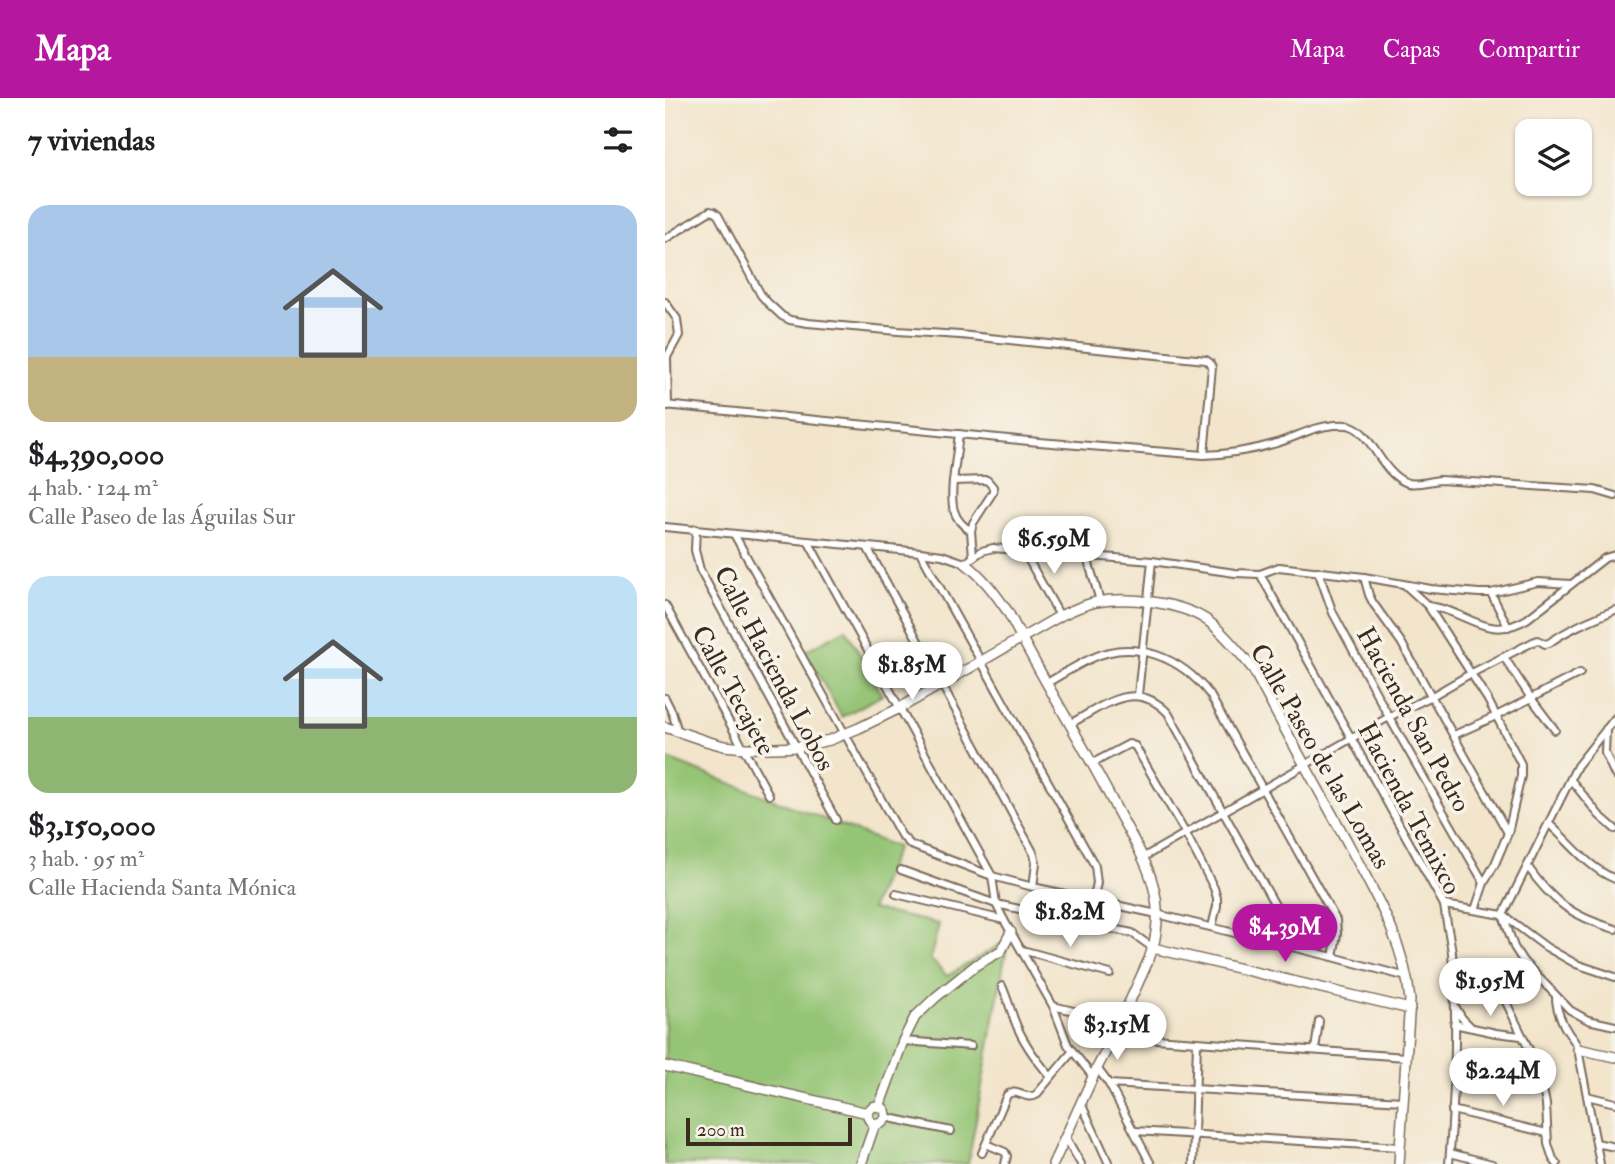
<!DOCTYPE html>
<html lang="es">
<head>
<meta charset="utf-8">
<style>
	body { margin:0; font-family:"IM FELL Double Pica",serif; background:#f2f2f2; color:#202124; height:100vh; display:flex; flex-direction:column; font-size:26px; white-space:nowrap }
	* { box-sizing:border-box; margin:0 }
	p { font-size:23px; color:#757577 }
	.icon { flex:none; width:38px; height:38px; fill:none; stroke:currentColor; stroke-width:2; stroke-linecap:round; stroke-linejoin:round }
	.map { position:relative; flex:1; overflow:hidden }
	.panel { display:flex; flex-direction:column; background:#fff; width:665px }
	.panel>* { flex:none }
	.buttons { position:absolute; left:850px; top:21px; display:grid; gap:14px }
	.buttons a { display:grid; place-items:center; width:77px; height:77px; border-radius:14px; background:#fff; box-shadow:0 2px 5px #0004; font-size:35px }
	.scale { position:absolute; left:21px; bottom:18px; width:166px; box-sizing:border-box; padding-left:7px; border:4px solid #3b2a1e; border-top:0; font-size:19px; line-height:24px; white-space:nowrap; color:#3b2a1e; -webkit-text-stroke:5px #f7f3e8; paint-order:stroke }
	.price { position:absolute; translate:-50% -60px; padding:0 16px; border-radius:24px; background:#fff; color:#222; font-size:23px; line-height:46px; filter:drop-shadow(0 2px 4px #0008) }
	.price::after { content:''; position:absolute; left:50%; top:42px; width:21px; height:16px; margin-left:-10px; background:inherit; clip-path:polygon(0 0,100% 0,50% 100%) }
	.price.current { background:#b5179e; color:#fff }
	ul { padding:0; list-style:none }
	li { display:grid; align-content:center; gap:14px; height:371px; padding:0 28px }
	li span { display:grid; place-items:center; height:217px; border-radius:21px; color:#555 }
	li>.icon { margin-inline-start:auto }
	span .icon { width:126px; height:126px; fill:#fffc; stroke-width:1 }
	li b { font-size:30px }
	h2 { display:flex; justify-content:space-between; align-items:center; height:84px; padding:0 28px; font-size:30px }
	header { display:flex; align-items:center; gap:42px; box-sizing:border-box; height:98px; padding:0 35px; background:#b5179e; color:#fff }
	header strong { font-size:33px }
	nav { display:flex; gap:38px; margin-inline-start:auto; font-size:24px }
	main { display:flex; flex:1; min-height:0 }
	.map>svg:first-child { display:block }
	.green { fill:#94c474; stroke:#687749; stroke-width:2 }
	.lines { fill:none; stroke-linecap:round; stroke-linejoin:round }
	.street-casing { stroke:#7b6b5b; stroke-width:10 }
	.secondary-casing { stroke:#7b6b5b; stroke-width:12 }
	.street { stroke:#fff; stroke-width:6 }
	.secondary { stroke:#fff; stroke-width:9 }
	.labels { text-anchor:middle; stroke-width:7; stroke-linejoin:round; paint-order:stroke }
	.street-label { font-size:26px; fill:#3b2a1e; stroke:#f7f3e8 }
</style>
</head>
<body>
<header>
<strong>Mapa</strong>
<nav><a>Mapa</a><a>Capas</a><a>Compartir</a></nav>
</header>
<main>
<section class="panel">
<h2>7 viviendas<svg class="icon" aria-label="filters" viewBox="0 0 24 24"><path d="M4 7h16M4 17h16"/><circle cx="9" cy="7" r="2"/><circle cx="15" cy="17" r="2"/></svg></h2>
<ul>
<li><span style="background:linear-gradient(#a9c7e8 70%,#c2b280 0)"><svg class="icon" aria-label="home" viewBox="0 0 24 24"><path d="M3 11l9-7 9 7M6 9v11h12V9"/></svg></span><div><b>$4,390,000</b><p>4 hab. · 124 m²</p><p>Calle Paseo de las Águilas Sur</p></div></li>
<li><span style="background:linear-gradient(#bfe0f5 65%,#8fb573 0)"><svg class="icon" aria-label="home" viewBox="0 0 24 24"><path d="M3 11l9-7 9 7M6 9v11h12V9"/></svg></span><div><b>$3,150,000</b><p>3 hab. · 95 m²</p><p>Calle Hacienda Santa Mónica</p></div></li>
</ul>
</section>
<div class="map">
<svg width="950" height="1066" viewBox="0 0 950 1066">
	<rect width="100%" height="100%" fill="#f7f3e8"/>
	<filter id="ink" filterUnits="userSpaceOnUse"><feTurbulence type="fractalNoise" baseFrequency=".0143" numOctaves="2"/><feDisplacementMap in="SourceGraphic" scale="14" xChannelSelector="R" yChannelSelector="G"/><feConvolveMatrix kernelMatrix="1 2 1 2 8 2 1 2 1" color-interpolation-filters="sRGB"/></filter>
	<filter id="wash" filterUnits="userSpaceOnUse"><feTurbulence type="fractalNoise" baseFrequency=".00686" numOctaves="4" result="noise"/><feDisplacementMap in="SourceGraphic" scale="28" xChannelSelector="R" yChannelSelector="G"/><feGaussianBlur stdDeviation="1.57" result="paint"/><feColorMatrix in="noise" values="0 0 0 0 0 0 0 0 0 0 0 0 0 0 0 0 0 1.4 0 .05"/><feComposite in="paint" operator="in"/></filter>
	<g filter="url(#wash)">
		<rect width="100%" height="100%" fill="#f2e5cc"/>
		<!-- green -->
		<g class="green">
			<path d="M181,531L217,597L177,619L140,553Z"/>
			<path d="M0,660L232,749L206,811L274,826L265,861L282,878L343,842L303,1066H0Z"/>
		</g>
	</g>
	<g filter="url(#ink)">
		<g class="lines">
			<!-- street casing -->
			<g class="street-casing">
				<g id="street">
					<path d="M0,141L45,113L49,114L53,117L96,197L103,205L117,218L125,222L143,225L233,233L295,237L541,262L545,265L547,269L539,357"/>
					<path d="M0,204L12,221L14,237L2,259L3,308"/>
					<path d="M0,307L374,344L539,357C563,356 585,353 608,346C631,340 645,329 670,327C675,327 682,326 686,328C707,334 716,377 743,385C753,387 765,383 775,382L930,392L950,398"/>
					<path d="M294,336L288,383L322,382L328,389V394L308,425L306,433L308,458"/>
					<path d="M288,383C286,405 286,421 306,433"/>
					<path d="M0,429L255,454L277,457L300,465L317,453L328,450L487,463L570,475L595,476L614,469L699,479L766,491L814,495H826L873,484L906,486"/>
					<path d="M31,431L30,452L35,472L171,722"/>
					<path d="M69,436L236,737L246,747L327,778L368,789L492,816L668,859L742,879"/>
					<path d="M143,443L327,778L331,806L339,822L388,908L403,947L428,979"/>
					<path d="M202,449L369,756L371,765L368,789"/>
					<path d="M358,452L395,518"/>
					<path d="M255,454L430,768L432,785L428,802"/>
					<path d="M422,459L435,503"/>
					<path d="M653,473L668,515L724,619L819,785"/>
					<path d="M595,476L779,807C781,823 785,839 787,855C793,925 790,996 784,1066"/>
					<path d="M699,479L704,497L708,505L736,544L843,735"/>
					<path d="M740,487L763,508L823,602L856,666V678L843,735L830,766L819,785L810,812"/>
					<path d="M826,495L843,529"/>
					<path d="M0,507L104,697"/>
					<path d="M763,508C802,512 822,545 862,521L940,460L950,457"/>
					<path d="M839,559L866,600L890,632"/>
					<path d="M382,585C396,577 410,568 425,561C469,539 517,560 545,597L671,822L672,836L668,859"/>
					<path d="M473,597L487,463"/>
					<path d="M0,600L7,614L13,634"/>
					<path d="M950,620L912,668L838,817L849,849L858,863L905,912L923,922L950,928"/>
					<path d="M405,626C438,608 470,580 503,615L610,807L612,817L608,845"/>
					<path d="M941,631L940,655L950,677"/>
					<path d="M789,637L831,618L915,575"/>
					<path d="M428,665L464,646L470,648L521,736L549,790L552,800V808L547,829"/>
					<path d="M906,682L934,717L950,731"/>
					<path d="M884,726C906,745 922,769 950,781"/>
					<path d="M477,760L724,619L767,598L805,576L870,543L873,542L880,546L884,545C905,530 926,522 950,512"/>
					<path d="M863,769C887,804 909,819 950,831"/>
					<path d="M236,772L331,806L467,835L488,850"/>
					<path d="M231,796L339,822"/>
					<path d="M779,807L838,817L881,849L911,866L950,879"/>
					<path d="M357,852L445,876"/>
					<path d="M337,888C342,899 345,910 349,921C357,943 371,962 386,979"/>
					<path d="M789,892L837,899L840,902L874,972L881,1006L883,1046L888,1061L892,1066"/>
					<path d="M891,899C891,911 897,926 904,936C908,941 911,944 913,951L935,1066"/>
					<path d="M388,908L433,919"/>
					<path d="M791,910L797,920L806,929"/>
					<path d="M789,926L831,935L856,938"/>
					<path d="M449,938L741,959"/>
					<path d="M238,943L306,948"/>
					<path d="M650,952L654,923"/>
					<path d="M791,969L877,985"/>
					<path d="M432,970L444,986L486,1066"/>
					<path d="M444,986L738,1003"/>
					<path d="M922,998L950,1005"/>
					<path d="M416,1005L444,1066"/>
					<path d="M787,1012L882,1035"/>
					<path d="M220,1019L286,1033"/>
					<path d="M470,1033L735,1049"/>
					<path d="M400,1038L416,1066"/>
					<path d="M931,1045L950,1049"/>
					<path d="M321,1046L340,1054L342,1058L340,1066"/>
					<path d="M317,1055L342,997C352,989 360,1003 371,997L407,954"/>
					<path d="M785,1055L827,1066"/>
					<path d="M528,1066L532,945"/>
				</g>
			</g>
			<!-- secondary casing -->
			<g class="secondary-casing">
				<g id="secondary">
					<path d="M300,465C318,479 330,495 343,514C377,581 417,644 451,710C464,735 481,760 488,787C495,811 493,838 484,861L449,938L432,970L388,1066"/>
					<path d="M0,629L41,643L59,648L80,650H111L132,649L165,642L194,630L235,610L395,518C407,512 419,507 431,504C463,498 516,504 543,523C560,536 574,554 588,571C619,631 653,690 685,749C711,798 740,846 745,902L734,1066"/>
					<path d="M488,850L745,911"/>
					<path d="M913,951L950,959"/>
					<path d="M0,968L203,1015"/>
					<circle cx="212" cy="1017" r="9"/>
					<path d="M214,1009L238,943L250,919L271,899L311,867L336,853L346,834"/>
					<path d="M196,1066L210,1026"/>
				</g>
			</g>
			<!-- street -->
			<use href="#street" class="street"/>
			<!-- secondary -->
			<use href="#secondary" class="secondary"/>
		</g>
	</g>
	<g class="labels">
		<!-- street labels -->
		<g class="street-label">
			<text transform="translate(110 570) rotate(62)" y="9">Calle Hacienda Lobos</text>
			<text transform="translate(69 592) rotate(61)" y="9">Calle Tecajete</text>
			<text transform="translate(749 621) rotate(61)" y="9">Hacienda San Pedro</text>
			<text transform="translate(656 658) rotate(60)" y="9">Calle Paseo de las Lomas</text>
			<text transform="translate(745 710) rotate(62)" y="9">Hacienda Temixco</text>
		</g>
	</g>
</svg>
<div class="buttons">
<a><svg class="icon" aria-label="layers" viewBox="0 0 24 24"><path d="M12 4l9 5-9 5-9-5zM3 14l9 5 9-5"/></svg></a>
</div>
<div class="scale">200 m</div>
<b class="price" style="left:389px;top:478px">$6.59M</b>
<b class="price" style="left:247px;top:604px">$1.85M</b>
<b class="price" style="left:405px;top:851px">$1.82M</b>
<b class="price current" style="left:620px;top:866px">$4.39M</b>
<b class="price" style="left:825px;top:920px">$1.95M</b>
<b class="price" style="left:452px;top:964px">$3.15M</b>
<b class="price" style="left:838px;top:1010px">$2.24M</b>
</div>
</main>
</body>
</html>
